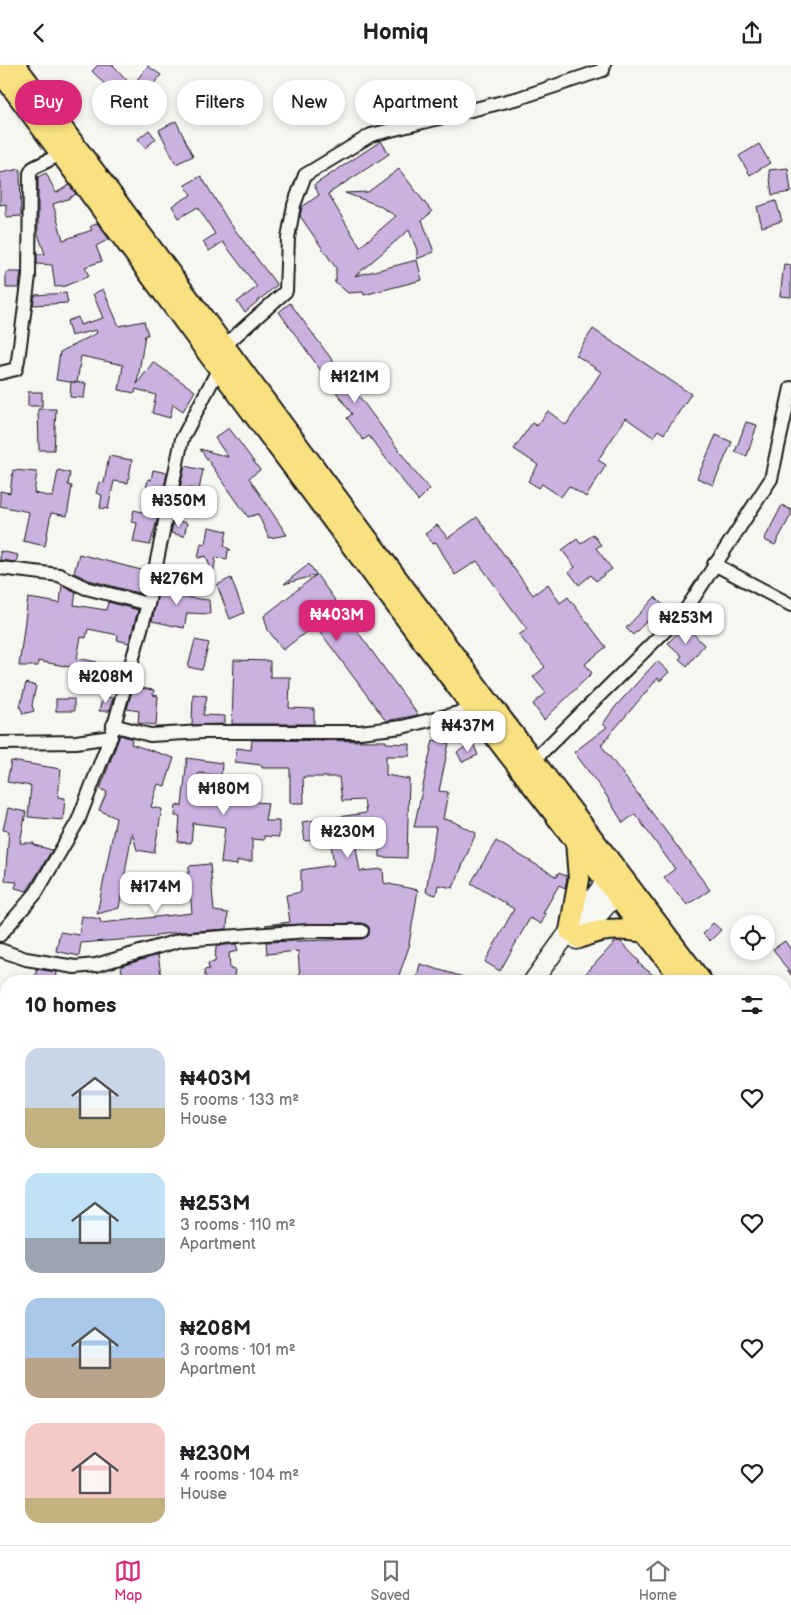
<!DOCTYPE html>
<html lang="en">
<head>
<meta charset="utf-8">
<style>
	body { margin:0; font-family:"Balsamiq Sans",sans-serif; background:#f6f6f6; color:#202124; height:100vh; display:flex; flex-direction:column; font-size:19px; white-space:nowrap }
	* { box-sizing:border-box; margin:0 }
	p { font-size:16px; color:#757577 }
	.icon { flex:none; width:28px; height:28px; fill:none; stroke:currentColor; stroke-width:2; stroke-linecap:round; stroke-linejoin:round }
	.map { position:relative; flex:1; overflow:hidden }
	.side { position:absolute; left:0px; top:910px; width:791px; height:570px; display:flex; flex-direction:column; background:#fff; border-radius:20px 20px 0 0; box-shadow:0 2px 8px #0003 }
	.side>* { flex:none }
	.top-card { position:absolute; left:15px; top:15px; width:500px; height:45px; display:flex; gap:10px }
	.fabs { position:absolute; left:730px; top:850px; display:grid; gap:10px }
	.fabs a { display:grid; place-items:center; width:45px; height:45px; border-radius:50%; background:#fff; box-shadow:0 2px 8px #0003; font-size:25px }
	.price { position:absolute; translate:-50% -42px; padding:0 11px; border-radius:10px; background:#fff; color:#222; font-size:16px; line-height:32px; filter:drop-shadow(0 1px 2px #0008) }
	.price::after { content:''; position:absolute; left:50%; top:30px; width:15px; height:11px; margin-left:-8px; background:inherit; clip-path:polygon(0 0,100% 0,50% 100%) }
	.price.on { background:#db2777; color:#fff }
	ul { padding:0; list-style:none }
	li { display:flex; align-items:center; gap:15px; height:125px; padding:0 25px }
	li span { display:grid; place-items:center; flex:none; width:140px; height:100px; border-radius:15px; color:#555 }
	li>.icon { margin-inline-start:auto }
	span .icon { width:60px; height:60px; fill:#fffc; stroke-width:1 }
	li b { font-size:21px }
	h2 { display:flex; justify-content:space-between; align-items:center; height:60px; padding:0 25px; font-size:21px }
	.chip { padding:0 18px; border-radius:22px; background:#fff; box-shadow:0 2px 8px #0003; font-size:18px; line-height:45px }
	.chip.on { background:#db2777; color:#fff }
	header { display:flex; justify-content:space-between; align-items:center; height:65px; padding:0 25px; background:#fff; font-size:22px; font-weight:800 }
	.menu { display:flex; justify-content:space-around; align-items:center; height:70px; border-top:1px solid #e0e0e0; background:#fff; font-size:14px; color:#757577 }
	.menu a { display:grid; justify-items:center; gap:2px }
	.menu .on { color:#db2777 }
	.map>svg:first-child { display:block }
	.building { fill:#cab1e0; stroke:#1c1c1c }
	.lines { fill:none; stroke-linecap:round; stroke-linejoin:round }
	.street-casing { stroke:#1c1c1c; stroke-width:16 }
	.secondary-casing { stroke:#1c1c1c; stroke-width:21 }
	.primary-casing { stroke:#1c1c1c; stroke-width:24 }
	.street { stroke:#f6f6f2; stroke-width:12 }
	.secondary { stroke:#f6f6f2; stroke-width:18 }
	.primary { stroke:#f9e181; stroke-width:20 }
</style>
</head>
<body>
<header><svg class="icon" aria-label="back" viewBox="0 0 24 24"><path d="M15 5l-7 7 7 7"/></svg>Homiq<svg class="icon" aria-label="share" viewBox="0 0 24 24"><path d="M12 15V3M7 8l5-5 5 5M5 13v7h14v-7"/></svg></header>
<div class="map">
<svg width="791" height="1480" viewBox="0 0 791 1480">
	<rect width="100%" height="100%" fill="#f6f6f2"/>
	<filter id="ink" filterUnits="userSpaceOnUse"><feTurbulence type="fractalNoise" baseFrequency=".02" numOctaves="2"/><feDisplacementMap in="SourceGraphic" scale="10" xChannelSelector="R" yChannelSelector="G"/><feConvolveMatrix kernelMatrix="1 2 1 2 8 2 1 2 1" color-interpolation-filters="sRGB"/></filter>
	<g filter="url(#ink)">
		<!-- building -->
		<g class="building">
			<path d="M98,0H113L132,21L148,1L161,10L143,32L139,29L123,48L113,39L118,33L92,6Z"/>
			<path d="M176,56L193,91L176,99L159,65Z"/>
			<path d="M149,65L156,74L145,83L138,74Z"/>
			<path d="M381,76L389,89L328,129L360,182L396,151L378,140L345,128L368,127L399,104L432,147L422,155L434,187L417,194V185L409,165L355,211L417,195L422,215L364,230L363,227L348,228L334,216H336V203L300,151L302,142L319,130L314,120Z"/>
			<path d="M759,79L770,98L750,110L739,91Z"/>
			<path d="M788,103L791,127L772,130L769,105Z"/>
			<path d="M20,104L21,151L6,152V139L0,140V108Z"/>
			<path d="M46,108L56,128L69,120L76,129L68,134L53,139L63,175L92,165L90,162L97,158L109,174L96,181L102,196L85,202L89,211L65,221L55,222L52,200L37,199V189H45L38,169V112Z"/>
			<path d="M201,111L229,157L277,220L245,247L237,237L257,222L223,177L209,186L203,177L215,169L198,142L179,153L172,141L191,130L185,120Z"/>
			<path d="M776,136L782,156L762,162L757,142Z"/>
			<path d="M784,199L791,200V232L780,231Z"/>
			<path d="M6,207H21L19,223H6Z"/>
			<path d="M103,224L119,261L144,256L148,270H145L137,319L153,297L195,326L183,346L173,339L170,353L152,348L156,330L136,324L135,328L119,325L123,300L81,291L77,318L56,315L60,287L97,268L96,265L71,271L67,256L78,252L80,260L103,253L93,229Z"/>
			<path d="M66,228L68,238L33,240L35,230Z"/>
			<path d="M290,238L418,411L430,424L418,436L369,371L363,375L347,353L352,349L279,247Z"/>
			<path d="M593,264L691,329L664,369L658,365L653,372L626,353L598,395L606,400L586,432L569,421L561,432L542,419L539,423L528,416L538,400L514,384L532,358L537,361L548,346L566,360L601,307L576,290Z"/>
			<path d="M71,317L86,318L84,333L70,332Z"/>
			<rect x="28" y="327" width="14" height="14"/>
			<path d="M38,344H56L54,385H39Z"/>
			<path d="M746,357L757,360L747,391L735,387Z"/>
			<path d="M229,363L260,405L249,413L287,470L269,473L258,449L248,452L200,384L228,392L215,373Z"/>
			<path d="M716,370L732,377L713,420L697,413Z"/>
			<path d="M109,391L132,395L128,418L114,416L108,444L100,443L102,430L96,428L99,417L104,418Z"/>
			<path d="M185,401L203,405L199,425L189,423L187,433L178,431Z"/>
			<path d="M13,405L37,407L34,428L53,432L58,405L70,408L68,420L72,421L67,451L51,448L45,481L23,476L29,447L0,441V426L10,428Z"/>
			<path d="M153,405L167,408L163,428L160,427L156,451L158,452L150,480L133,477L137,458L131,457L134,445L142,447L148,414L151,415Z"/>
			<path d="M782,440L791,445V450L775,480L764,475Z"/>
			<path d="M477,452L533,530L548,519L560,538L568,532L606,582L585,599L592,608L544,655L533,639L546,628L533,612L545,602L519,570L527,564L477,496L455,510L436,477L433,479L425,469L437,460L448,473Z"/>
			<path d="M174,455L187,458L184,471L171,468Z"/>
			<path d="M209,462L227,466L224,481L231,485H228L227,494L216,492L213,510L206,491L198,493L201,478L206,479Z"/>
			<path d="M593,469L601,480L596,483L612,504L596,516L591,510L579,520L569,507L575,502L562,485L577,474L581,479Z"/>
			<path d="M0,486L18,490L16,497L0,495Z"/>
			<path d="M79,489L145,506L142,529L89,515L74,508Z"/>
			<path d="M309,499L316,509L418,650L386,656L315,560L283,585L268,565L264,551L316,510L284,519Z"/>
			<path d="M231,513L244,548L230,554L217,520Z"/>
			<path d="M160,519L184,523L182,532L209,535L210,549L187,548L184,563L152,556Z"/>
			<path d="M62,520L76,527L74,540L106,545L108,537L138,545L129,578L117,575L118,570L88,564L86,573L81,572L77,593L97,597L96,607L38,596V601H19L28,533L60,538Z"/>
			<path d="M655,532L663,540L633,570L626,563Z"/>
			<path d="M685,560L704,580L687,601L679,594L682,591L668,578Z"/>
			<path d="M195,575L209,578L202,605L188,602Z"/>
			<path d="M234,595L270,596V612H290L289,643L314,644V659H232Z"/>
			<path d="M657,596L669,607L660,616L658,613L601,680L710,825L687,840L664,812L675,804L635,749L623,758L606,730L574,687L607,662L603,659L615,642Z"/>
			<path d="M26,618L36,621L32,640L34,646L23,649L20,641Z"/>
			<path d="M133,622L154,625L153,630L158,631L156,660L138,658L139,646L127,644Z"/>
			<path d="M193,629L207,631L203,650L225,651V659L192,660Z"/>
			<path d="M103,631L113,633L109,646H99Z"/>
			<rect x="56" y="634" width="18" height="12"/>
			<path d="M120,670L132,674L131,679L174,693L165,721L158,719L151,742L162,744L154,788L137,785L132,767L119,843L97,849L116,753L99,745L107,727L100,724Z"/>
			<path d="M252,675L386,676V678L410,679V691H386V710L409,714L407,793L380,792V781L356,783L360,806L383,804L384,818L418,825L409,879H410L397,916H300L298,886L267,889L266,877L362,874L369,870V862L362,858L265,860L290,857L286,830L301,827V805L334,800L330,773L305,776L302,757L366,748L364,735L342,736L339,712H303L304,738H290V703H262V700L235,697L237,683L251,685Z"/>
			<path d="M433,675L449,678L439,726L448,727L443,754L452,756L476,768L453,823L438,820L436,830L426,827L436,762H414Z"/>
			<path d="M473,678L478,690L462,697L457,687Z"/>
			<path d="M187,693L222,698L221,711L199,708L196,738L228,741L229,726L245,728L244,736L268,738L265,756H279V772L264,771V775L252,774V796H237V800L221,798L225,762L193,758L191,778L178,777L180,751H175L176,740L182,741Z"/>
			<path d="M11,696L61,704L58,732L65,733L63,755L28,752L31,721L7,717Z"/>
			<path d="M8,743L26,747L20,778H34V780L52,785L27,826L15,823L17,817L5,816L9,766L3,765Z"/>
			<path d="M496,776L557,812L558,808L567,811V813L565,823L559,820L543,848L546,849L541,859L530,853L500,906L485,897L514,844L471,818Z"/>
			<path d="M210,799L214,846L228,848L227,864L180,867L156,870V872L81,878L79,891L56,886L60,867L79,870L82,851L100,854L101,858L192,848L190,825L149,836L145,819L189,808V801Z"/>
			<path d="M713,858L721,865L710,876L703,869Z"/>
			<path d="M616,876H620L640,897L638,898L661,916H579Z"/>
			<path d="M785,876L791,885V910L773,884Z"/>
			<path d="M236,879L238,886L229,888L230,904L235,905L233,916H206L204,905L209,904L208,898L215,897L216,881Z"/>
			<path d="M158,890L162,916H123L121,901Z"/>
			<path d="M420,899L470,914V916H416Z"/>
			<path d="M36,904L57,907L56,916H36Z"/>
		</g>
		<g class="lines">
			<!-- street casing -->
			<g class="street-casing">
				<g id="street">
					<path d="M224,281L286,226L288,173L294,140L305,110L371,70L519,33L603,5L604,0"/>
					<path d="M0,308L16,304L18,295L29,211L30,108L33,103L61,89"/>
					<path d="M714,499L791,540"/>
					<path d="M0,503L59,510L86,523L148,539"/>
					<path d="M113,660L150,670L203,667H360L402,662L474,644"/>
					<path d="M0,678L76,677L111,672"/>
					<path d="M534,695L685,546L771,414L791,323"/>
					<path d="M0,870L36,828L78,756L111,671L148,539L182,374L219,303"/>
					<path d="M0,885L26,894L75,902L96,900L181,875L309,866H362"/>
					<path d="M0,948L6,949"/>
					<path d="M785,1026L791,1023"/>
					<path d="M0,1059L6,1061"/>
					<path d="M0,1303L6,1304"/>
					<path d="M785,1373L791,1371"/>
					<path d="M764,1474L768,1480"/>
					<path d="M42,1480L47,1474"/>
					<path d="M410,1480L419,1474"/>
					<path d="M672,1480L674,1474"/>
				</g>
			</g>
			<!-- secondary casing -->
			<g class="secondary-casing">
				<g id="secondary">
					<path d="M577,875L625,819"/>
					<path d="M533,916L605,817L615,807"/>
					<path d="M115,1480L120,1474"/>
					<path d="M139,1480L144,1474"/>
				</g>
			</g>
			<!-- primary casing -->
			<g class="primary-casing">
				<g id="primary">
					<path d="M15,0L488,636L701,916"/>
					<path d="M0,6L219,303L474,644L683,916"/>
					<path d="M570,866L579,814L576,776"/>
					<path d="M579,873C602,863 620,863 644,867"/>
					<path d="M785,1043L791,1050"/>
				</g>
			</g>
			<!-- street -->
			<use href="#street" class="street"/>
			<!-- secondary -->
			<use href="#secondary" class="secondary"/>
			<!-- primary -->
			<use href="#primary" class="primary"/>
		</g>
	</g>
</svg>
<div class="fabs">
<a><svg class="icon" aria-label="locate" viewBox="0 0 24 24"><circle cx="12" cy="12" r="6"/><path d="M12 2v4M12 18v4M2 12h4M18 12h4"/></svg></a>
</div>
<b class="price" style="left:355px;top:339px">₦121M</b>
<b class="price" style="left:179px;top:463px">₦350M</b>
<b class="price" style="left:177px;top:541px">₦276M</b>
<b class="price on" style="left:337px;top:577px">₦403M</b>
<b class="price" style="left:686px;top:580px">₦253M</b>
<b class="price" style="left:106px;top:639px">₦208M</b>
<b class="price" style="left:468px;top:688px">₦437M</b>
<b class="price" style="left:224px;top:751px">₦180M</b>
<b class="price" style="left:348px;top:794px">₦230M</b>
<b class="price" style="left:156px;top:849px">₦174M</b>
<div class="top-card">
<a class="chip on">Buy</a>
<a class="chip">Rent</a>
<a class="chip">Filters</a>
<a class="chip">New</a>
<a class="chip">Apartment</a>
</div>
<section class="side">
<h2>10 homes<svg class="icon" aria-label="filters" viewBox="0 0 24 24"><path d="M4 7h16M4 17h16"/><circle cx="9" cy="7" r="2"/><circle cx="15" cy="17" r="2"/></svg></h2>
<ul>
<li><span style="background:linear-gradient(#c9d6e8 60%,#c2b280 0)"><svg class="icon" aria-label="home" viewBox="0 0 24 24"><path d="M3 11l9-7 9 7M6 9v11h12V9"/></svg></span><div><b>₦403M</b><p>5 rooms · 133 m²</p><p>House</p></div><svg class="icon" aria-label="heart" viewBox="0 0 24 24"><path d="M12 20l-8-8c-3-5 5-10 8-4 3-6 11-1 8 4z"/></svg></li>
<li><span style="background:linear-gradient(#bfe0f5 65%,#9aa5b1 0)"><svg class="icon" aria-label="home" viewBox="0 0 24 24"><path d="M3 11l9-7 9 7M6 9v11h12V9"/></svg></span><div><b>₦253M</b><p>3 rooms · 110 m²</p><p>Apartment</p></div><svg class="icon" aria-label="heart" viewBox="0 0 24 24"><path d="M12 20l-8-8c-3-5 5-10 8-4 3-6 11-1 8 4z"/></svg></li>
<li><span style="background:linear-gradient(#a9c7e8 60%,#b9a48a 0)"><svg class="icon" aria-label="home" viewBox="0 0 24 24"><path d="M3 11l9-7 9 7M6 9v11h12V9"/></svg></span><div><b>₦208M</b><p>3 rooms · 101 m²</p><p>Apartment</p></div><svg class="icon" aria-label="heart" viewBox="0 0 24 24"><path d="M12 20l-8-8c-3-5 5-10 8-4 3-6 11-1 8 4z"/></svg></li>
<li><span style="background:linear-gradient(#f6c9c9 75%,#c2b280 0)"><svg class="icon" aria-label="home" viewBox="0 0 24 24"><path d="M3 11l9-7 9 7M6 9v11h12V9"/></svg></span><div><b>₦230M</b><p>4 rooms · 104 m²</p><p>House</p></div><svg class="icon" aria-label="heart" viewBox="0 0 24 24"><path d="M12 20l-8-8c-3-5 5-10 8-4 3-6 11-1 8 4z"/></svg></li>
</ul>
</section>
</div>
<nav class="menu">
<a class="on"><svg class="icon" aria-label="map" viewBox="0 0 24 24"><path d="M3 6l6-2 6 2 6-2v14l-6 2-6-2-6 2zM9 4v14M15 6v14"/></svg>Map</a>
<a><svg class="icon" aria-label="saved" viewBox="0 0 24 24"><path d="M7 4h10v16l-5-4-5 4z"/></svg>Saved</a>
<a><svg class="icon" aria-label="home" viewBox="0 0 24 24"><path d="M3 11l9-7 9 7M6 9v11h12V9"/></svg>Home</a>
</nav>
</body>
</html>
